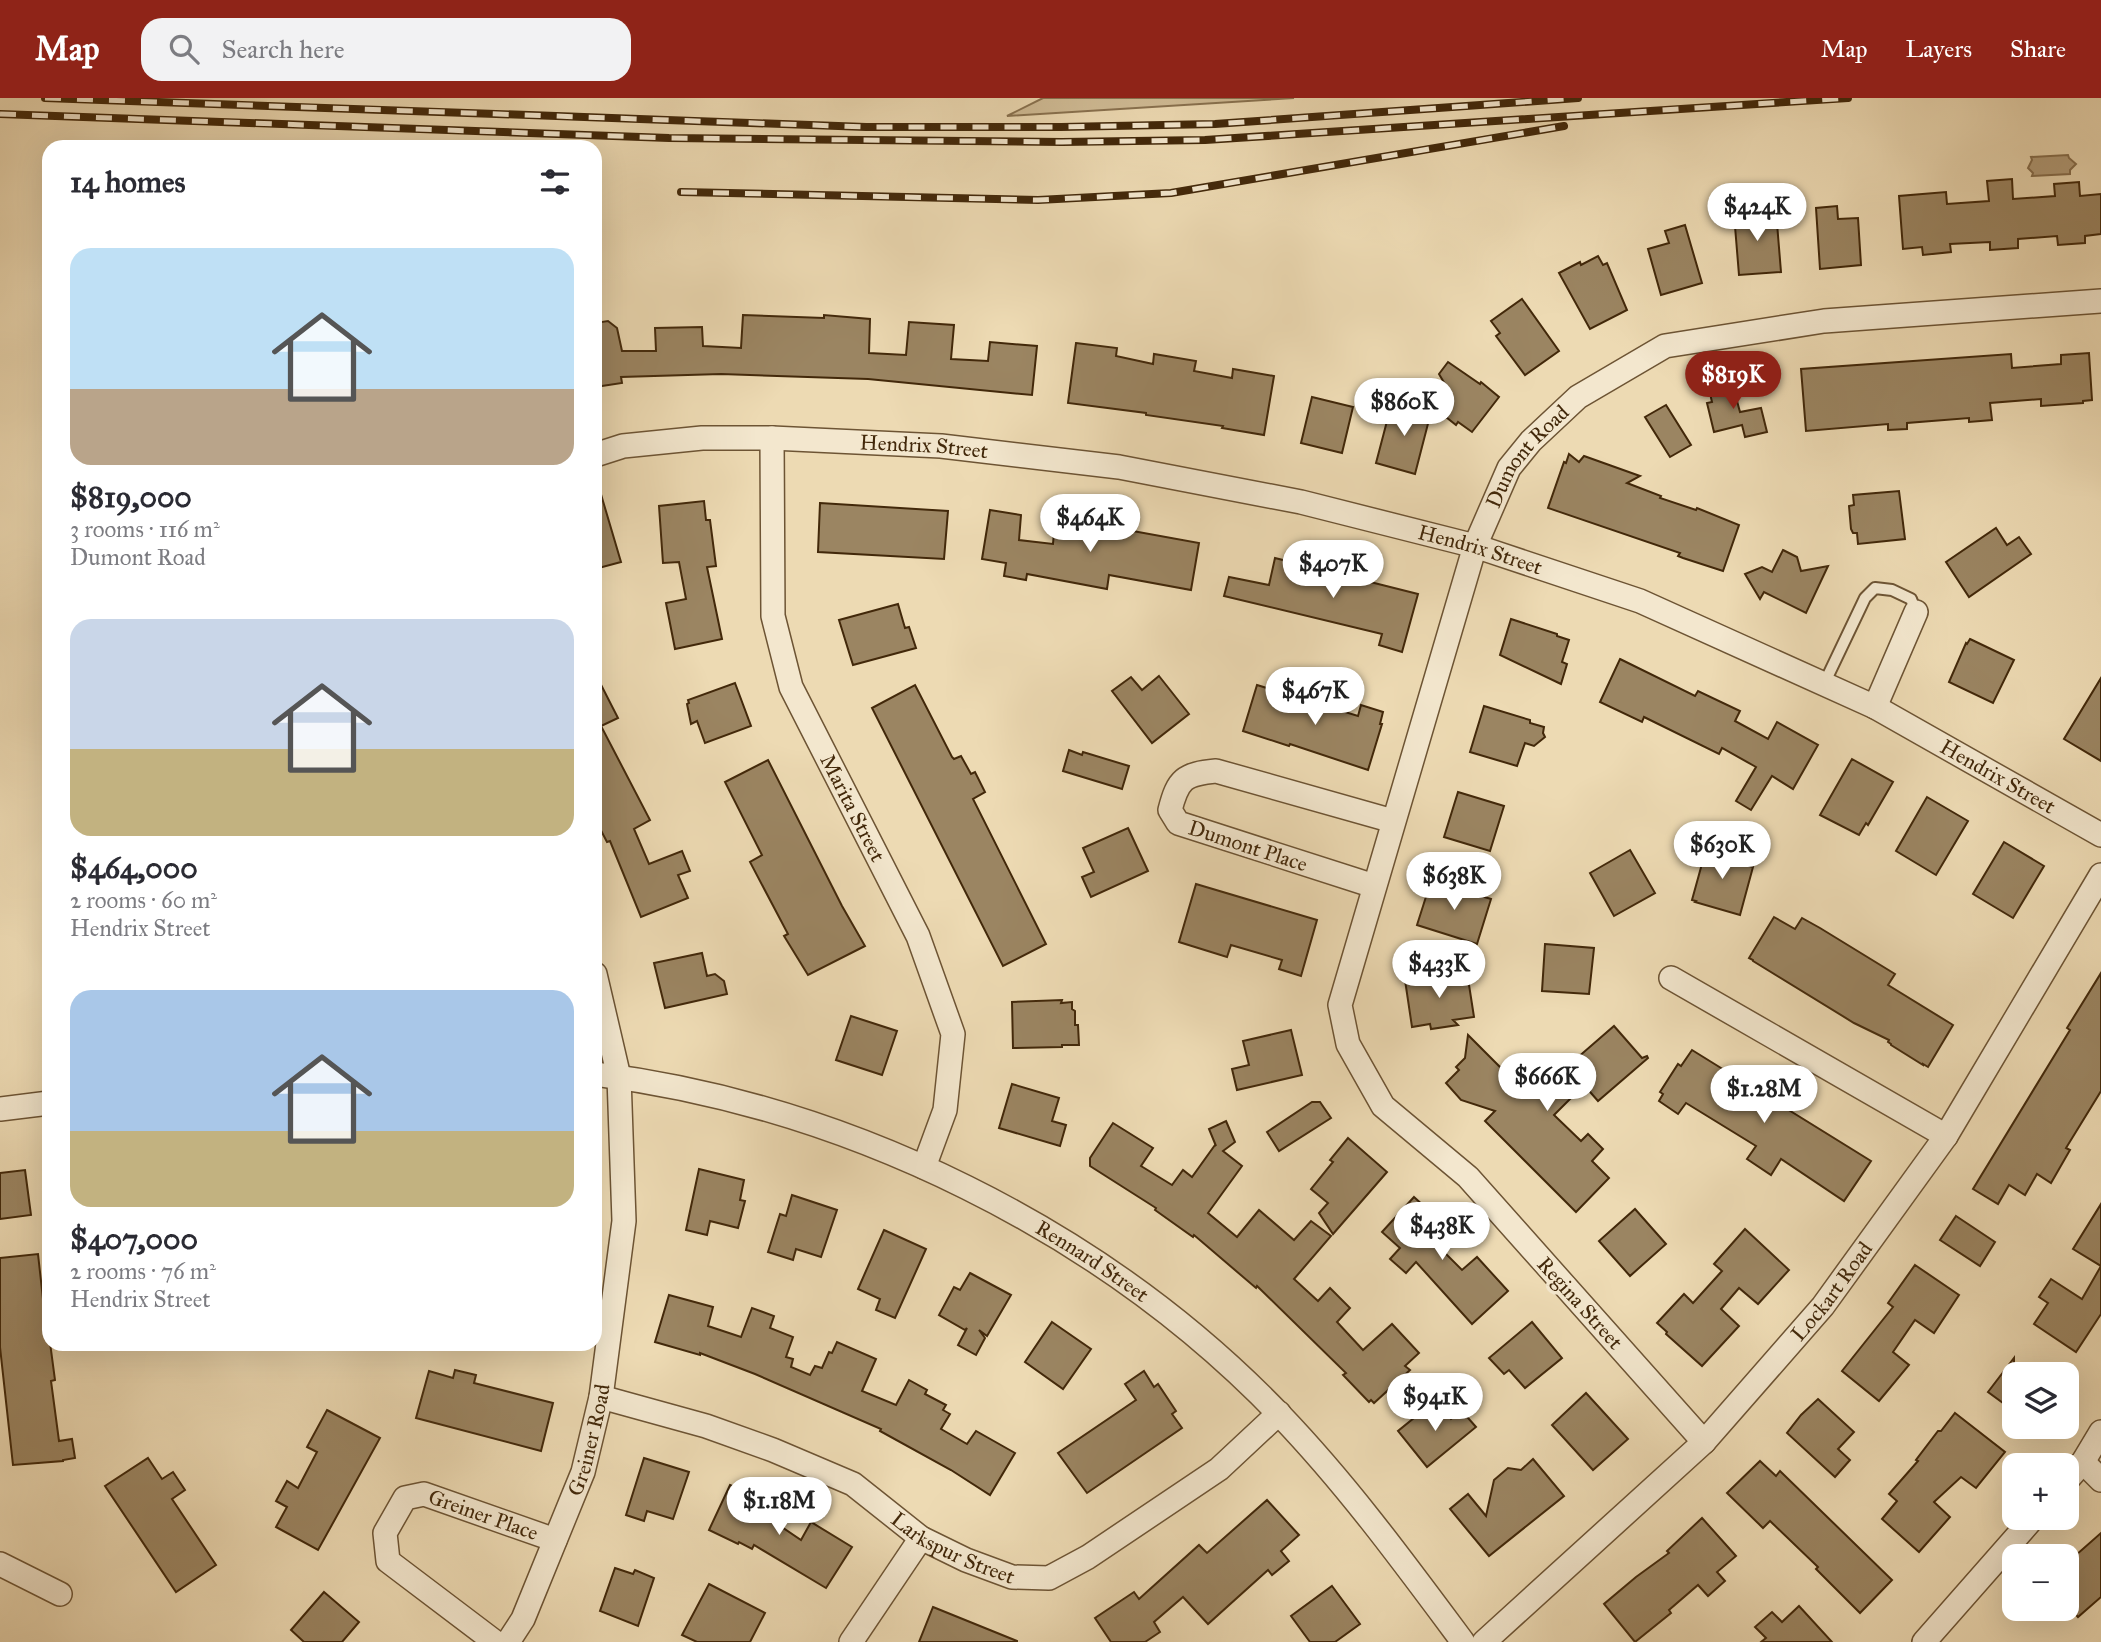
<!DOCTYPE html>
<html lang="en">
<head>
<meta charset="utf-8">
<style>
	body { margin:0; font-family:"IM FELL Great Primer",serif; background:#f2f2f3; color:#2b2b33; height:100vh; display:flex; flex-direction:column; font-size:26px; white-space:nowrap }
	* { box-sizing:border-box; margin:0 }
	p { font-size:23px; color:#7c7c81 }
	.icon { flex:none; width:38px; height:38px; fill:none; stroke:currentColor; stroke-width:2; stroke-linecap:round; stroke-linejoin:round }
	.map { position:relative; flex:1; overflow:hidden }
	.sheet { position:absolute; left:42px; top:42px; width:560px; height:1211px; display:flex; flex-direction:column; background:#fff; border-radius:21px; box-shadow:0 7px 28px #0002 }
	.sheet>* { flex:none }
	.tools { position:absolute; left:2002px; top:1264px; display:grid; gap:14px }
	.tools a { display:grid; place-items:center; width:77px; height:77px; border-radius:14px; background:#fff; box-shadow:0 7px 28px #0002; font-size:35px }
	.price { position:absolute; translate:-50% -60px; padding:0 16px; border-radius:24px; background:#fff; color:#222; font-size:23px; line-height:46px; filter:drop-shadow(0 2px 4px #0008) }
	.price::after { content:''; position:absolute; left:50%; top:42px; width:21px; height:16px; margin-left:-10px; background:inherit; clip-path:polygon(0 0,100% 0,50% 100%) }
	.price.active { background:#8f2418; color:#fff }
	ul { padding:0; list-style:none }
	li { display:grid; align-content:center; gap:14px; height:371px; padding:0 28px }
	li span { display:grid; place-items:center; height:217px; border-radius:21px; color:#555 }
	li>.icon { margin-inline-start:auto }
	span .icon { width:126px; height:126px; fill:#fffc; stroke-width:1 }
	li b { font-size:30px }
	h2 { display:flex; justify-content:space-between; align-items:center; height:84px; padding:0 28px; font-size:30px }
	header { display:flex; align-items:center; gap:42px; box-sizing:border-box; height:98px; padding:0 35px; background:#8f2418; color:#fff }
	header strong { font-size:33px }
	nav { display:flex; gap:38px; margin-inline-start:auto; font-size:24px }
	.search { width:490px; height:63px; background:#f2f2f3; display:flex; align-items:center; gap:18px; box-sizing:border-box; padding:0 24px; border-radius:21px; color:#7c7c81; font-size:26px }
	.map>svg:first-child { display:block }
	.green { fill:#d0bc96; stroke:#897250; stroke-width:2 }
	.water { fill:#b39d7a; stroke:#866e4d; stroke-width:2 }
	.building { fill:#9b8562; stroke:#42280a; stroke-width:2 }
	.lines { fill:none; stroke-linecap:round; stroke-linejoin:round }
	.lane-casing { stroke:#6d5434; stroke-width:14 }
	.street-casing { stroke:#6d5434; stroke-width:26 }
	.lane { stroke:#f3e7ce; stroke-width:10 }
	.street { stroke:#f3e7ce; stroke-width:23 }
	.rail-casing { stroke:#42280a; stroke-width:8 }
	.rail { stroke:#f3e7ce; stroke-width:5; stroke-dasharray:16; stroke-linecap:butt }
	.labels { text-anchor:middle; stroke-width:7; stroke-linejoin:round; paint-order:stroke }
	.street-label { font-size:21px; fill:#42280a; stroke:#f3e7ce }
</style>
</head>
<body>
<header>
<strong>Map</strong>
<div class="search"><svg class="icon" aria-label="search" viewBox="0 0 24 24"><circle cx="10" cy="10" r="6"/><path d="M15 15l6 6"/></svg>Search here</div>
<nav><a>Map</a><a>Layers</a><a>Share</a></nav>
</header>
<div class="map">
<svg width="2101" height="1544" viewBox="0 0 2101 1544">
	<rect width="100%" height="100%" fill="#eddab3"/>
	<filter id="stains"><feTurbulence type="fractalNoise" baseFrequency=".00286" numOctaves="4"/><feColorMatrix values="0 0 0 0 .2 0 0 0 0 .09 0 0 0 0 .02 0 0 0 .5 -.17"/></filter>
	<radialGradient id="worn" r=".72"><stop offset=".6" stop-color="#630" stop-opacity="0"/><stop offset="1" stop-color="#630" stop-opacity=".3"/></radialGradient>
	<!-- green -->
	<path class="green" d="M1043,0H1294L1007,18Z"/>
	<!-- water -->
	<path class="water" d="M2068,57L2069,60L2076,66L2070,72V76L2032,78L2033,75L2028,70L2032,62L2031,59Z"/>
	<!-- building -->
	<g class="building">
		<path d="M2012,81L2013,101L2055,98L2054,86L2079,84L2080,98L2101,96V136L2085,138V145L2058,147L2057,138L2018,141V150L1990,152V144L1950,146L1951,154L1923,157L1922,149L1903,151L1899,98L1946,94L1947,106L1989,103L1987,83Z"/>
		<path d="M1837,108L1838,121L1858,120L1861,167L1820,171L1816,110Z"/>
		<path d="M1776,113L1781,174L1739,177L1734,116Z"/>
		<path d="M1685,127L1702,185L1661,197L1648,151L1669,145L1665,133Z"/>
		<path d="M1598,158L1603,167L1607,165L1627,212L1590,231L1559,175L1580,164L1581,167Z"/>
		<path d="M1522,201L1559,253L1525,277L1496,238L1500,235L1491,223Z"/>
		<path d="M743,217L824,220V217L870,221L869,255L906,257L909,224L954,227L951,261L988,263L990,244L1037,248L1032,297L868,281L721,276L621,279L622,285L595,289V225L608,223L617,230L622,253H656L655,230L702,229L703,248L741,250Z"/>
		<path d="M1076,245L1117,250L1116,258L1153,266L1154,256L1196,263L1194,273L1232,280L1233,271L1274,278L1264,337L1222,330L1223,328L1146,317V315L1068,305Z"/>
		<path d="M2089,255L2092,302L2083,303V305L2041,308V301L1990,305L1992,322L1969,324V320L1907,325V331L1888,332V326L1806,333L1801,271L2011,256L2012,270L2061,266V257Z"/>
		<path d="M1448,264L1480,286L1481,284L1499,299L1472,334L1458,324L1456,327L1431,307L1446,288L1439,276Z"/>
		<path d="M1731,281L1740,314L1761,310L1767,334L1745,339L1742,327L1714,334L1707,305L1712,304L1708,287Z"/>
		<path d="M1312,299L1353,309L1342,355L1301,345Z"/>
		<path d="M1392,304L1431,314L1415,376L1376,365Z"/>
		<path d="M1666,307L1691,347L1670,359L1645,319Z"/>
		<path d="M1569,356L1579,364L1584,358L1640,378L1627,385L1661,398L1660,400L1696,412L1697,410L1739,427L1723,473L1683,460L1678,458L1680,455L1548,410L1564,364L1566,365Z"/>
		<path d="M595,393H600L621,464L595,471Z"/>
		<path d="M1899,393L1905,441L1858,446L1857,435H1853L1851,431L1849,408L1854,407L1853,397Z"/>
		<path d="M704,403L706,422H710L716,468L707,469L722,541L675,551L666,505L686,501L679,464L663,465L659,408Z"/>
		<path d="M820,405L948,413L944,461L818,454Z"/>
		<path d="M990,412L1021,417L1019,442L1053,446L1055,423L1071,426L1072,422L1199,445L1191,492L1109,477L1107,491L1027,476L1026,482L1004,478L1006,465L982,461Z"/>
		<path d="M1996,430L2007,447L2019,439L2031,456L1969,499L1946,464Z"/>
		<path d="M1783,452L1797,459L1801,473L1828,468L1806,515L1764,494L1760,501L1745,476L1762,469L1772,474Z"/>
		<path d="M1275,460L1418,496L1402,554L1379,547L1382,536L1224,498L1229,479L1269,487Z"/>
		<path d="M898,506L905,530L909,529L916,550L853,567L839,522Z"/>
		<path d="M1511,521L1557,536V538L1569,542L1562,564L1567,566L1561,586L1500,557Z"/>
		<path d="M1970,541L2014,562L1993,605L1949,584L1966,545L1967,546Z"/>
		<path d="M1620,561L1695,598L1698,593L1740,613L1735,623L1768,641L1777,624L1818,647L1793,691L1772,678L1751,712L1736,703L1756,669L1722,650L1719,656L1644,619L1642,624L1600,604Z"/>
		<path d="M595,575L618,620L601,628L650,722L634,731L649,766L682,753L690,773L678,777L688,800L641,819L610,743L607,744L595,721Z"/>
		<path d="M1159,578L1189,616L1152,645L1112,593L1131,579L1142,592Z"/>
		<path d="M2101,580V663L2064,641Z"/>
		<path d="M735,585L751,628L705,645L697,623L691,626L687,606L689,605L688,602Z"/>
		<path d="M915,587L952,659L954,661L961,658L971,676L975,674L985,694L973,701L1046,846L1003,868L872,610Z"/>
		<path d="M1257,587L1358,618L1361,607L1383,614L1380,626H1382L1368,672L1290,646L1289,648L1243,633Z"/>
		<path d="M1484,608L1530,622V625L1544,629L1543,635L1545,639L1534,648L1525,645L1517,668L1470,654Z"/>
		<path d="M1069,652L1082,657L1083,654L1129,668L1122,691L1063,673Z"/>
		<path d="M1852,661L1893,684L1868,727L1866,725L1859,737L1820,717Z"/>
		<path d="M768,662L842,808L865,848L808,877L784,838L788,836L750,764L762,757L725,684Z"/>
		<path d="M1458,694L1504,708L1490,753L1444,739Z"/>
		<path d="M1927,699L1968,723L1936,777L1896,753Z"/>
		<path d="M1128,730L1148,773L1091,799L1082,779L1094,774L1083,750Z"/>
		<path d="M1708,744L1730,750L1727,762L1753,769L1740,817L1695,804L1696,803L1692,802Z"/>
		<path d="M2004,744L2044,768L2013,820L1973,796Z"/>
		<path d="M1630,752L1655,795L1614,818L1590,775Z"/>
		<path d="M1431,783L1491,801L1477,846L1417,827Z"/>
		<path d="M1196,786L1317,822L1301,878L1279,871L1282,862L1231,847L1227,859L1179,844Z"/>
		<path d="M1774,819L1795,831L1802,820L1820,830L1895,876L1888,887L1953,927L1928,969L1923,966V967L1891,947V946L1888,944L1889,942L1854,925L1753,863V862L1749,860Z"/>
		<path d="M1545,846L1594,850L1589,896L1542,893Z"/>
		<path d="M702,855L707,878L715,876L724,883L727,896L665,910L654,865Z"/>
		<path d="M1467,874L1474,919L1453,922L1458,927L1431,931L1430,926L1412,929L1405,882Z"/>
		<path d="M2101,875V993L2066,1050L2070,1052L2051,1085L2037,1076L2025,1097L2009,1087L1998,1106L1973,1091L2070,932L2067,930Z"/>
		<path d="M1062,902L1061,905L1072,904V911L1075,913V927H1078L1079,947H1062V949L1013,950L1012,904Z"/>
		<path d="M851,918L897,933L882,977L836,962Z"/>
		<path d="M1614,928L1642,960L1647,958L1648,960L1598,1003L1584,987L1554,1017L1581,1043L1588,1036L1603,1051L1592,1063L1609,1080L1576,1114L1485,1023L1495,1013L1461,1002L1446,985L1459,972L1456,969L1465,960L1468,937L1519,988L1527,980L1544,997L1593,978L1577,960Z"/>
		<path d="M1291,932L1302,977L1237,992L1232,971L1249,967L1243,943Z"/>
		<path d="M1692,952L1871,1063L1844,1103L1781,1061L1771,1077L1747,1061L1756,1048L1686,1005L1678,1016L1659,1003L1663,996L1660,994L1678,966L1681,968Z"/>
		<path d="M1012,986L1059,1000L1052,1023L1066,1027L1060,1048L999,1030Z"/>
		<path d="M1312,1004H1320L1331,1020L1279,1053L1267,1034Z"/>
		<path d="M1226,1023L1235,1044L1223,1053L1242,1068L1208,1115L1237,1139L1259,1112L1294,1142L1311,1123L1331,1138L1294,1181L1318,1203L1330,1190L1350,1210L1337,1224L1363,1252L1392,1226L1419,1255L1405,1268L1410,1272L1374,1305L1371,1302L1369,1304L1343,1277L1346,1275L1257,1188L1256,1190L1194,1137L1193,1139L1155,1112L1156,1110L1090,1068V1060L1113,1025L1153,1050L1141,1068L1172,1087L1183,1072L1192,1079L1215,1047L1216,1048L1209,1031Z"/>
		<path d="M1348,1040L1387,1074L1333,1136L1319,1115L1328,1105L1311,1091L1333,1064L1330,1062Z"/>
		<path d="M699,1071L744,1082L740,1102L745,1103L738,1130L710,1123L707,1137L686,1132Z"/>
		<path d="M25,1072L31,1117L0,1121V1075Z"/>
		<path d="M792,1097L837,1112L821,1159L796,1151L793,1162L768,1154L780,1116L786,1118Z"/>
		<path d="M1414,1099L1449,1131L1436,1146L1462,1172L1477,1159L1508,1193L1472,1226L1416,1164L1406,1175L1390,1161L1400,1150L1382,1134Z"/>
		<path d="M2101,1106V1168L2073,1151Z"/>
		<path d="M1635,1111L1666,1146L1630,1178L1599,1143Z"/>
		<path d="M1956,1118L1995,1144L1980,1168L1940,1142Z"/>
		<path d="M1745,1131L1789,1172L1758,1206L1739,1190L1721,1211L1739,1228L1702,1268L1666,1236L1667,1234L1657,1225L1684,1196L1693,1205L1722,1173L1714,1166Z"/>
		<path d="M884,1132L926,1151L895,1220L876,1212L880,1201L858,1191Z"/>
		<path d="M38,1156L47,1237H49L55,1282L51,1283L59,1343L72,1341L75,1360L63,1362V1363L13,1367L0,1249V1160Z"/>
		<path d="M1915,1167L1959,1197L1934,1235L1915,1222L1893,1254L1909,1267L1879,1303L1842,1273L1893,1209L1888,1205Z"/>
		<path d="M2101,1168V1216L2076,1254L2034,1226L2048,1205L2039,1199L2051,1181L2082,1201Z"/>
		<path d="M970,1175L1011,1197L987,1238L979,1232L985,1240L976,1257L958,1247L967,1230L965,1232L939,1217L954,1189L960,1192Z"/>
		<path d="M669,1197L713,1209L708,1228L741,1239L752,1210L774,1218L770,1230L793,1239L786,1259L793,1261L791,1269L810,1277L815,1268L822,1270L829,1254L832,1255L837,1244L876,1261L862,1293L896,1307L909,1282L927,1292L925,1296L946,1307L943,1312L950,1316L941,1331L967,1346L976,1333L1015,1355L990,1397L951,1372L880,1333L881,1331L755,1276L700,1255V1257L655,1244Z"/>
		<path d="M1052,1224L1091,1251L1063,1291L1025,1264Z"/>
		<path d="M1532,1224L1562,1260L1525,1290L1509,1272L1504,1276L1489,1260Z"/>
		<path d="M2014,1260V1313L1988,1294Z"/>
		<path d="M455,1272L476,1277L474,1285L553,1305L541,1353L416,1320L429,1273L453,1280Z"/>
		<path d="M1144,1273L1154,1289L1158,1286L1176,1313L1172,1316L1182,1330L1087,1395L1058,1355L1136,1302L1125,1286Z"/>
		<path d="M1586,1295L1628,1341L1593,1372L1552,1327Z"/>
		<path d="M1818,1301L1854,1334L1838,1351L1850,1362L1835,1379L1787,1335L1801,1317Z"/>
		<path d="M1435,1303L1451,1321L1462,1313L1476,1329L1427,1369L1398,1333Z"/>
		<path d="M327,1312L380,1340L318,1452L276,1429L287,1409L276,1403L287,1383L298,1390L317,1354L307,1349Z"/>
		<path d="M1955,1315L2005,1354L1976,1390L1961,1379L1934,1404L1950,1419L1919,1454L1882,1421L1897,1403L1889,1396L1918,1363L1916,1362L1938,1333H1941Z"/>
		<path d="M148,1360L162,1381L173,1374L185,1392L172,1401L216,1467L176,1494L105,1388Z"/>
		<path d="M644,1360L689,1374L673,1421L647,1413L644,1423L626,1417Z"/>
		<path d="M1533,1361L1564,1398L1489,1458L1450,1411L1468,1396L1486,1418L1494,1382L1508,1370L1521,1372Z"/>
		<path d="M1760,1363L1776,1378L1780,1373L1892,1482L1860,1515L1816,1471L1818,1469L1770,1423L1763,1430L1727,1395Z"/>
		<path d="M730,1387L772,1407L767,1419L801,1442L811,1424L852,1449L826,1490L754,1447L752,1451L739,1444L738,1446L709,1432Z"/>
		<path d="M1267,1402L1299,1437L1281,1453L1289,1463L1272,1477L1268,1472L1208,1526L1183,1499L1154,1524L1160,1534L1145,1544H1111L1095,1520L1134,1494L1139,1501L1199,1447L1207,1455Z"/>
		<path d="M1702,1420L1736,1458L1717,1474L1725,1483L1708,1498L1698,1487L1669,1512L1671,1515L1635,1544L1604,1506L1636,1479L1669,1455L1667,1453Z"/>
		<path d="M2101,1435V1499L2078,1519L2067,1507V1465Z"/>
		<path d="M615,1470L633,1476L635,1472L654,1480L638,1528L600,1513Z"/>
		<path d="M709,1486L765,1515L750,1544H697L682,1537Z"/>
		<path d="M1332,1488L1360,1526L1335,1544H1310L1291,1518Z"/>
		<path d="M324,1494L359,1524L342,1544H304L291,1532Z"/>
		<path d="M1799,1508L1832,1544H1761L1766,1540L1755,1529L1772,1514L1782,1524Z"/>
		<path d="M933,1509L1017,1543V1544H919Z"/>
	</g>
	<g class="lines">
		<!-- lane casing -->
		<g class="lane-casing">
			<path id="lane" d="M1824,586L1865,500L1875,490L1892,492L1911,501L1916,514"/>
		</g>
		<!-- street casing -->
		<g class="street-casing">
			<g id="street">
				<path id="s1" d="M772,340L773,518L791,589L918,838L953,936L945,1012L924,1069"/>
				<path id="s2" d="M595,357L623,348L702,340H772L941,348L1119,369L1301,404L1475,448L1640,503L1875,609L2101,737"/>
				<path d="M1875,609L1916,514"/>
				<path d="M1374,788L1178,725L1170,712C1178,681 1184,676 1216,673L1393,723"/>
				<path d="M1671,880L1946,1038"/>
				<path id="s3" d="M595,976C849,1008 1104,1133 1281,1318C1348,1388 1405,1466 1463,1544"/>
				<path d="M0,1011L49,1005"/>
				<path id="s4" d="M601,1299L706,1328L773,1352L853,1386L921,1440L966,1462L1012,1479L1049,1480L1088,1459L1219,1371L1279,1315"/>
				<path id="s5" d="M1704,1344L1468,1079L1383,1008L1348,946L1340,907L1475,448L1509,370L1531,343L1578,299L1665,248L1824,223L2101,203"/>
				<path d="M2083,1364L2101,1382"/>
				<path d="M2067,1382L2083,1364L2101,1334"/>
				<path d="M0,1466L60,1496"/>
				<path id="s6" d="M495,1544L388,1463L385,1435L405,1400L424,1396L555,1442"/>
				<path id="s7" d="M508,1544L523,1521L583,1374L601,1299L624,1123L619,979L595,876"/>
				<path d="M851,1544L921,1440"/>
				<path id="s8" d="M1484,1544L1704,1344L1823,1208L1946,1038L2101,777"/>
				<path d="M1924,1544L2034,1419"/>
			</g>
		</g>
		<!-- lane -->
		<use href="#lane" class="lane"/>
		<!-- street -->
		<use href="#street" class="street"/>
		<!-- rail casing -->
		<g class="rail-casing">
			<g id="rail">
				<path d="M45,0L866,29H1061L1215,26L1578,0"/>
				<path d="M0,16L669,40L1062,44L1205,42L1848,0"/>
				<path d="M681,94L1038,102L1171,95L1564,28"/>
			</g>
		</g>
		<!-- rail -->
		<use href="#rail" class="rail"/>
	</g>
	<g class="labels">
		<!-- street labels -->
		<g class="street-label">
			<text dy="7" stroke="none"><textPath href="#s2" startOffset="331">Hendrix Street</textPath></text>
			<text dy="7" stroke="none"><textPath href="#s5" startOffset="1160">Dumont Road</textPath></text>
			<text dy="7" stroke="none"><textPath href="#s2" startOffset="898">Hendrix Street</textPath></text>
			<text dy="7" stroke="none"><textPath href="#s2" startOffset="1465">Hendrix Street</textPath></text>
			<text dy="7" stroke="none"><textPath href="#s1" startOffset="387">Marita Street</textPath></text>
			<text transform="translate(1248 748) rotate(18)" y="7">Dumont Place</text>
			<text dy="7" stroke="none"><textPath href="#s3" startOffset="536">Rennard Street</textPath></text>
			<text dy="7" stroke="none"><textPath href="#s8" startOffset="495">Lockart Road</textPath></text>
			<text transform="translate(1580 1205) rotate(48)" y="7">Regina Street</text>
			<text dy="7" stroke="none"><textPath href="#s7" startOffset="219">Greiner Road</textPath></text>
			<text dy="7" stroke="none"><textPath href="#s6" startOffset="285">Greiner Place</textPath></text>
			<text dy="7" stroke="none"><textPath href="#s4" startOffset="387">Larkspur Street</textPath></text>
		</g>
	</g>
	<rect width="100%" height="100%" filter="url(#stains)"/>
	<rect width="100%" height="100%" fill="url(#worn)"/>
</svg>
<div class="tools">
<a><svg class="icon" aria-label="layers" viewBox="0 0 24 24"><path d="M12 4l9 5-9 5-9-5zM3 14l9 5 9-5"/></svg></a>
<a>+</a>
<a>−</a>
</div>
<b class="price" style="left:1757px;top:145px">$424K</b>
<b class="price active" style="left:1733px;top:313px">$819K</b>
<b class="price" style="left:1404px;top:340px">$860K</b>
<b class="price" style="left:1090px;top:456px">$464K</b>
<b class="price" style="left:1333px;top:502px">$407K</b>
<b class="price" style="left:1315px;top:629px">$467K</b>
<b class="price" style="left:1722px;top:783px">$630K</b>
<b class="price" style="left:1454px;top:814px">$638K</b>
<b class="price" style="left:1439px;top:902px">$433K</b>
<b class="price" style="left:1547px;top:1015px">$666K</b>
<b class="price" style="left:1764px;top:1027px">$1.28M</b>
<b class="price" style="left:1442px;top:1164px">$438K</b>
<b class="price" style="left:1435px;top:1335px">$941K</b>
<b class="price" style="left:779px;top:1439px">$1.18M</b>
<section class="sheet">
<h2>14 homes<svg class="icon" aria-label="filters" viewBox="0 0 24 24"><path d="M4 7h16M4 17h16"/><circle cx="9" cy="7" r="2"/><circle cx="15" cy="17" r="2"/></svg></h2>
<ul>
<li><span style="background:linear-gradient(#bfe0f5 65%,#b9a48a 0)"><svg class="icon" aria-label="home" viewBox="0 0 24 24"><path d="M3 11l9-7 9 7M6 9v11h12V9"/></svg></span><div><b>$819,000</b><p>3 rooms · 116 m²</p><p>Dumont Road</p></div></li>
<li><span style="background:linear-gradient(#c9d6e8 60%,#c2b280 0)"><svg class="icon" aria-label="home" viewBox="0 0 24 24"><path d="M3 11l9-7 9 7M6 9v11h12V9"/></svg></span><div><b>$464,000</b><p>2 rooms · 60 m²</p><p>Hendrix Street</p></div></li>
<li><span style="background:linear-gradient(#a9c7e8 65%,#c2b280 0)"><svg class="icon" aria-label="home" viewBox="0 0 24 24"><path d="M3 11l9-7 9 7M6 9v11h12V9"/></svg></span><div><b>$407,000</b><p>2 rooms · 76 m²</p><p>Hendrix Street</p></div></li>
</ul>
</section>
</div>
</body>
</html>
